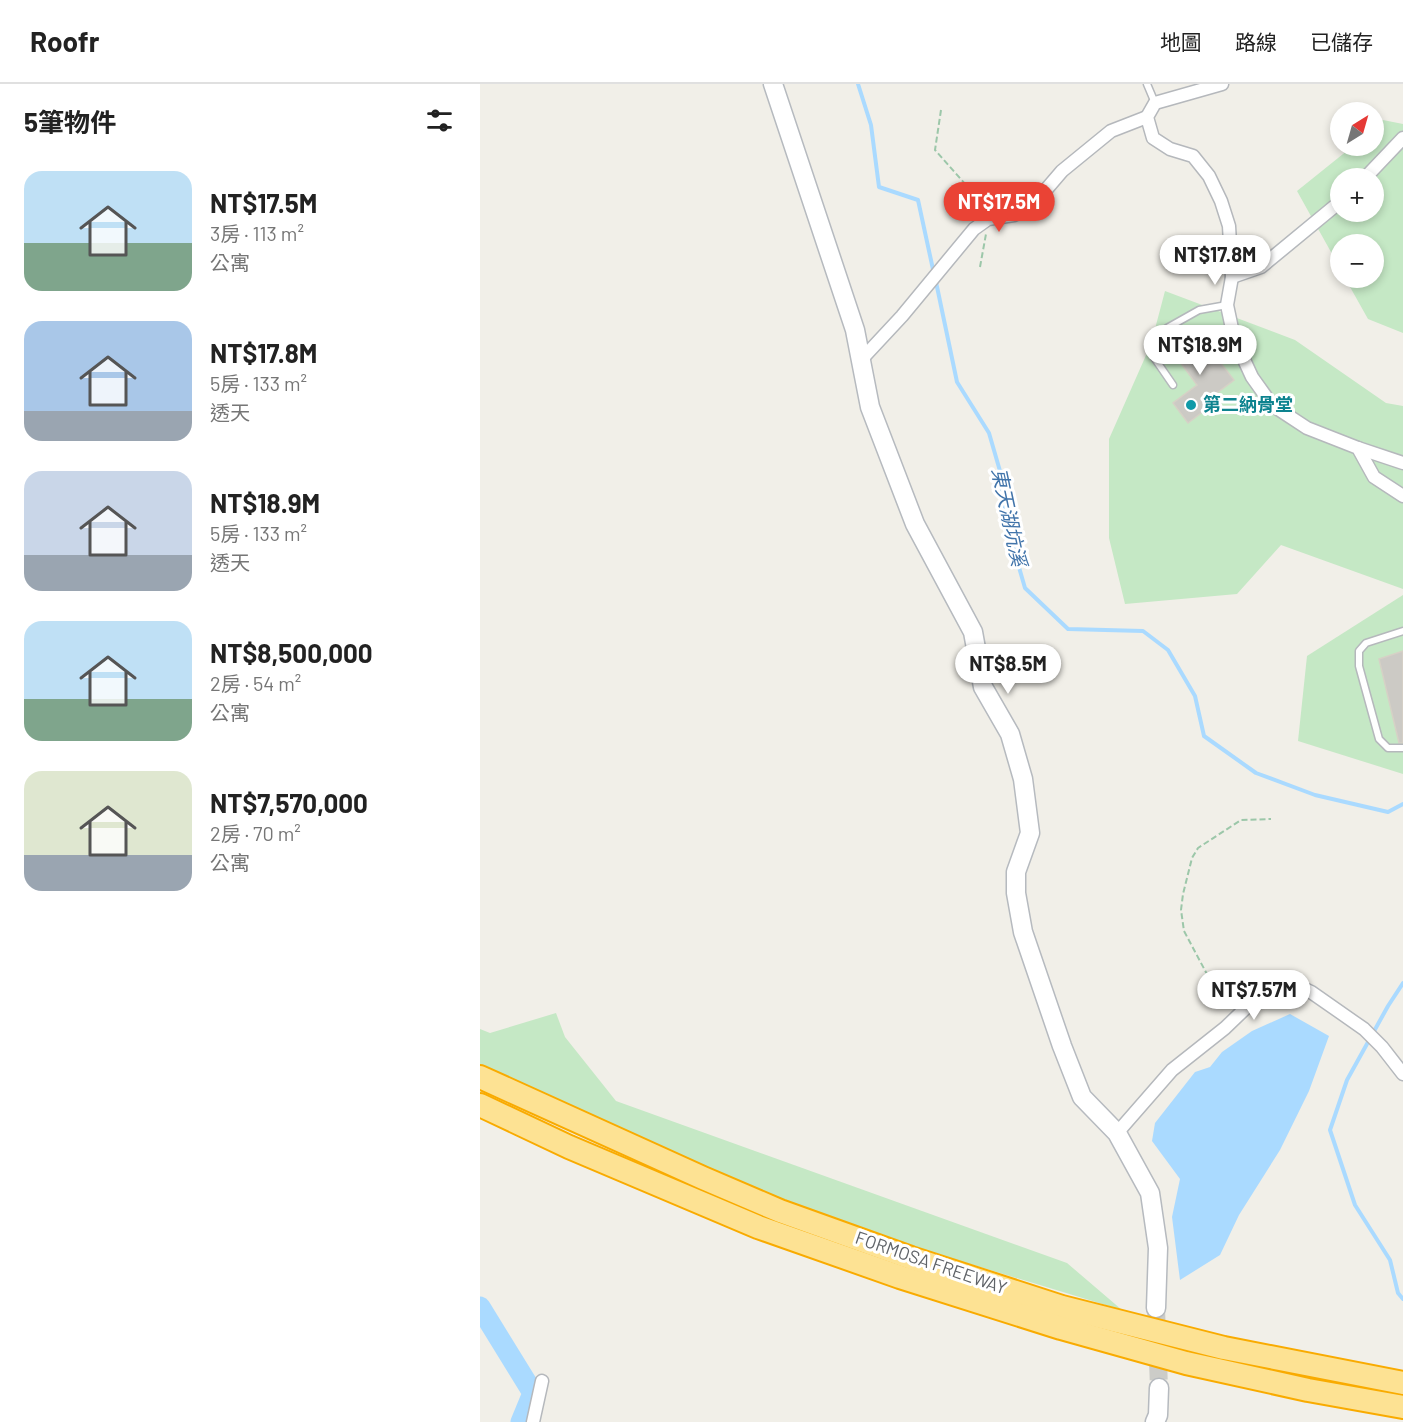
<!DOCTYPE html>
<html lang="zh-TW">
<head>
<meta charset="utf-8">
<style>
	body { margin:0; font-family:Barlow,"Noto Sans TC",sans-serif; background:#f6f6f6; color:#222; height:100vh; display:flex; flex-direction:column; font-size:22px; white-space:nowrap }
	* { box-sizing:border-box; margin:0 }
	p { font-size:20px; color:#767676 }
	.icon { flex:none; width:33px; height:33px; fill:none; stroke:currentColor; stroke-width:2; stroke-linecap:round; stroke-linejoin:round }
	.map { position:relative; flex:1; overflow:hidden }
	.panel { display:flex; flex-direction:column; background:#fff; width:480px }
	.panel>* { flex:none }
	.needle { width:39px; rotate:37deg }
	.tools { position:absolute; left:850px; top:18px; display:grid; gap:12px }
	.tools a { display:grid; place-items:center; width:54px; height:54px; border-radius:50%; background:#fff; box-shadow:0 3px 9px #0003; font-size:30px }
	.price { position:absolute; translate:-50% -51px; padding:0 14px; border-radius:21px; background:#fff; color:#222; font-size:20px; line-height:39px; filter:drop-shadow(0 2px 3px #0008) }
	.price::after { content:''; position:absolute; left:50%; top:36px; width:18px; height:14px; margin-left:-9px; background:inherit; clip-path:polygon(0 0,100% 0,50% 100%) }
	.price.current { background:#ea4335; color:#fff }
	ul { padding:0; list-style:none }
	li { display:flex; align-items:center; gap:18px; height:150px; padding:0 24px }
	li span { display:grid; place-items:center; flex:none; width:168px; height:120px; border-radius:18px; color:#555 }
	li>.icon { margin-inline-start:auto }
	span .icon { width:72px; height:72px; fill:#fffc; stroke-width:1 }
	li b { font-size:26px }
	h2 { display:flex; justify-content:space-between; align-items:center; height:72px; padding:0 24px; font-size:26px }
	header { display:flex; align-items:center; gap:36px; box-sizing:border-box; height:84px; padding:0 30px; background:#fff; border-bottom:2px solid #e0e0e0 }
	header strong { font-size:28px }
	nav { display:flex; gap:33px; margin-inline-start:auto; font-size:21px }
	main { display:flex; flex:1; min-height:0 }
	.map>svg:first-child { display:block }
	.green { fill:#c5e8c5; fill-rule:evenodd }
	.water { fill:#aadaff }
	.lines { fill:none; stroke-linecap:round; stroke-linejoin:round }
	.stream { stroke:#aadaff; stroke-width:4 }
	.river { stroke:#aadaff; stroke-width:21 }
	.building { fill:#cccac5; stroke:#d6d1c6; stroke-width:1.5 }
	.secondary-tunnel { stroke:#ccccc8; stroke-width:18; stroke-dasharray:18 9; stroke-linecap:butt }
	.lane-casing { stroke:#b5b8bc; stroke-width:9 }
	.street-casing { stroke:#b5b8bc; stroke-width:15 }
	.secondary-casing { stroke:#b6babf; stroke-width:21 }
	.highway-casing { stroke:#f9ab00; stroke-width:26 }
	.path { stroke:#9cc7a9; stroke-width:2; stroke-dasharray:6 3; stroke-linecap:butt }
	.lane { stroke:#fff; stroke-width:6 }
	.street { stroke:#fff; stroke-width:12 }
	.secondary { stroke:#fff; stroke-width:18 }
	.highway { stroke:#fde293; stroke-width:22 }
	.culture-dot { fill:#0f9aa8; stroke:#fff; stroke-width:2 }
	.labels { text-anchor:middle; stroke-width:6; stroke-linejoin:round; paint-order:stroke }
	.culture-label { font-size:18px; font-weight:bold; fill:#0d838f; stroke:#fff; text-anchor:start }
	.street-label { font-size:18px; fill:#5f6368; stroke:#fff }
	.water-label { font-size:20px; font-style:italic; fill:#4174aa; stroke:#fff }
</style>
</head>
<body>
<header>
<strong>Roofr</strong>
<nav><a>地圖</a><a>路線</a><a>已儲存</a></nav>
</header>
<main>
<section class="panel">
<h2>5筆物件<svg class="icon" aria-label="filters" viewBox="0 0 24 24"><path d="M4 7h16M4 17h16"/><circle cx="9" cy="7" r="2"/><circle cx="15" cy="17" r="2"/></svg></h2>
<ul>
<li><span style="background:linear-gradient(#bfe0f5 60%,#7fa58c 0)"><svg class="icon" aria-label="home" viewBox="0 0 24 24"><path d="M3 11l9-7 9 7M6 9v11h12V9"/></svg></span><div><b>NT$17.5M</b><p>3房 · 113 m²</p><p>公寓</p></div></li>
<li><span style="background:linear-gradient(#a9c7e8 75%,#9aa5b1 0)"><svg class="icon" aria-label="home" viewBox="0 0 24 24"><path d="M3 11l9-7 9 7M6 9v11h12V9"/></svg></span><div><b>NT$17.8M</b><p>5房 · 133 m²</p><p>透天</p></div></li>
<li><span style="background:linear-gradient(#c9d6e8 70%,#9aa5b1 0)"><svg class="icon" aria-label="home" viewBox="0 0 24 24"><path d="M3 11l9-7 9 7M6 9v11h12V9"/></svg></span><div><b>NT$18.9M</b><p>5房 · 133 m²</p><p>透天</p></div></li>
<li><span style="background:linear-gradient(#bfe0f5 65%,#7fa58c 0)"><svg class="icon" aria-label="home" viewBox="0 0 24 24"><path d="M3 11l9-7 9 7M6 9v11h12V9"/></svg></span><div><b>NT$8,500,000</b><p>2房 · 54 m²</p><p>公寓</p></div></li>
<li><span style="background:linear-gradient(#dfe7d0 70%,#9aa5b1 0)"><svg class="icon" aria-label="home" viewBox="0 0 24 24"><path d="M3 11l9-7 9 7M6 9v11h12V9"/></svg></span><div><b>NT$7,570,000</b><p>2房 · 70 m²</p><p>公寓</p></div></li>
</ul>
</section>
<div class="map">
<svg width="923" height="1338" viewBox="0 0 923 1338">
	<rect width="100%" height="100%" fill="#f1efe8"/>
	<!-- green -->
	<g class="green">
		<path d="M903,36L923,40V249L888,235L865,194H894V160H861V186L817,107L873,62H894V44ZM861,94H894V128H861Z"/>
		<path d="M685,207L815,256L906,319L923,322V505L801,461L757,510L645,520L629,454V355L671,260Z"/>
		<path d="M923,511V690L818,657L827,572Z"/>
		<path d="M76,929L85,953L136,1017L587,1179L642,1226L454,1169L215,1084L0,985V945L10,949Z"/>
	</g>
	<!-- water -->
	<path class="water" d="M810,930L849,952L829,1007L800,1066L759,1131L740,1171L700,1196L692,1133L700,1095L672,1057L675,1039L715,988L730,983L742,968L772,947Z"/>
	<g class="lines">
		<!-- stream -->
		<g class="stream">
			<path d="M378,0L391,41L399,103L438,116L454,190"/>
			<path d="M456,198L477,298L509,349L520,387L527,442L545,504L588,545L663,547L688,566L715,612L724,652L776,689L835,711L908,728L923,720"/>
			<path d="M923,899L908,922L867,996L850,1046L875,1121L910,1176L918,1209L923,1215"/>
		</g>
		<!-- river -->
		<path class="river" d="M0,1223L53,1309L41,1338"/>
	</g>
	<!-- building -->
	<g class="building">
		<path d="M717,248L754,296L725,318L729,323L708,339L693,319L717,301L692,267Z"/>
		<path d="M923,567V659H919L899,575Z"/>
	</g>
	<g class="lines">
		<!-- secondary-tunnel -->
		<path class="secondary-tunnel" d="M676,1224L679,1304"/>
		<!-- lane casing -->
		<g class="lane-casing">
			<g id="lane">
				<path d="M667,0L675,19"/>
				<path d="M693,301L673,272L687,244L719,226L747,221"/>
				<path d="M923,547L886,559L879,567V582L899,655L908,664H923"/>
			</g>
		</g>
		<!-- street casing -->
		<g class="street-casing">
			<g id="street">
				<path d="M742,0L675,19L667,33L673,54L690,65L713,72L729,92L741,117L749,142L752,193L747,221L754,254L772,293L792,321L827,344L878,364L894,393L923,412"/>
				<path d="M885,94L923,54"/>
				<path d="M752,193L781,183L861,117"/>
				<path d="M381,276L422,232L494,145L508,135L534,131L552,122L582,87L631,47L667,33"/>
				<path d="M878,364L923,379"/>
				<path d="M637,1049L692,986L745,944L771,919L797,906L818,902L831,908L884,945L902,963L923,990"/>
				<path d="M53,1338L62,1297"/>
			</g>
		</g>
		<!-- secondary casing -->
		<g class="secondary-casing">
			<g id="secondary">
				<path d="M293,0L375,246L390,323L435,440L493,548L503,603L530,650L543,695L550,749L536,788V809L543,848L582,962L602,1013L637,1049L670,1109L678,1164L676,1224"/>
				<path d="M675,1338L678,1331L679,1304"/>
			</g>
		</g>
		<!-- highway casing -->
		<g class="highway-casing">
			<g id="highway">
				<path d="M0,993L223,1094L300,1127L431,1174L582,1223L744,1264L923,1299"/>
				<path d="M0,1021L89,1063L278,1143L420,1193L581,1244L706,1279L828,1306L923,1323"/>
			</g>
		</g>
		<!-- path -->
		<g class="path">
			<path d="M461,26L455,66L487,102L502,126"/>
			<path d="M500,183L506,150"/>
			<path d="M768,906L748,915L743,914L737,909L704,847L701,826L703,810L712,774L718,764L761,736L791,735"/>
		</g>
		<!-- lane -->
		<use href="#lane" class="lane"/>
		<!-- street -->
		<use href="#street" class="street"/>
		<!-- secondary -->
		<use href="#secondary" class="secondary"/>
		<!-- highway -->
		<use href="#highway" class="highway"/>
	</g>
	<!-- markers -->
	<circle class="culture-dot" cx="711" cy="321" r="6"/>
	<g class="labels">
		<!-- culture labels -->
		<g class="culture-label">
			<text x="723" y="327">第二納骨堂</text>
		</g>
		<!-- street labels -->
		<g class="street-label">
			<text transform="translate(451 1179) rotate(19)" y="6">FORMOSA FREEWAY</text>
		</g>
		<!-- water labels -->
		<g class="water-label">
			<text transform="translate(529 433) rotate(78)" y="7">東天湖坑溪</text>
		</g>
	</g>
</svg>
<div class="tools">
<a><svg class="needle" viewBox="-14 -14 28 28"><path d="M0-13l5 13h-10z" fill="#e53935"/><path d="M0 13l5-13h-10z" fill="#767676"/></svg></a>
<a>+</a>
<a>−</a>
</div>
<b class="price current" style="left:519px;top:149px">NT$17.5M</b>
<b class="price" style="left:735px;top:202px">NT$17.8M</b>
<b class="price" style="left:720px;top:292px">NT$18.9M</b>
<b class="price" style="left:528px;top:611px">NT$8.5M</b>
<b class="price" style="left:774px;top:937px">NT$7.57M</b>
</div>
</main>
</body>
</html>
